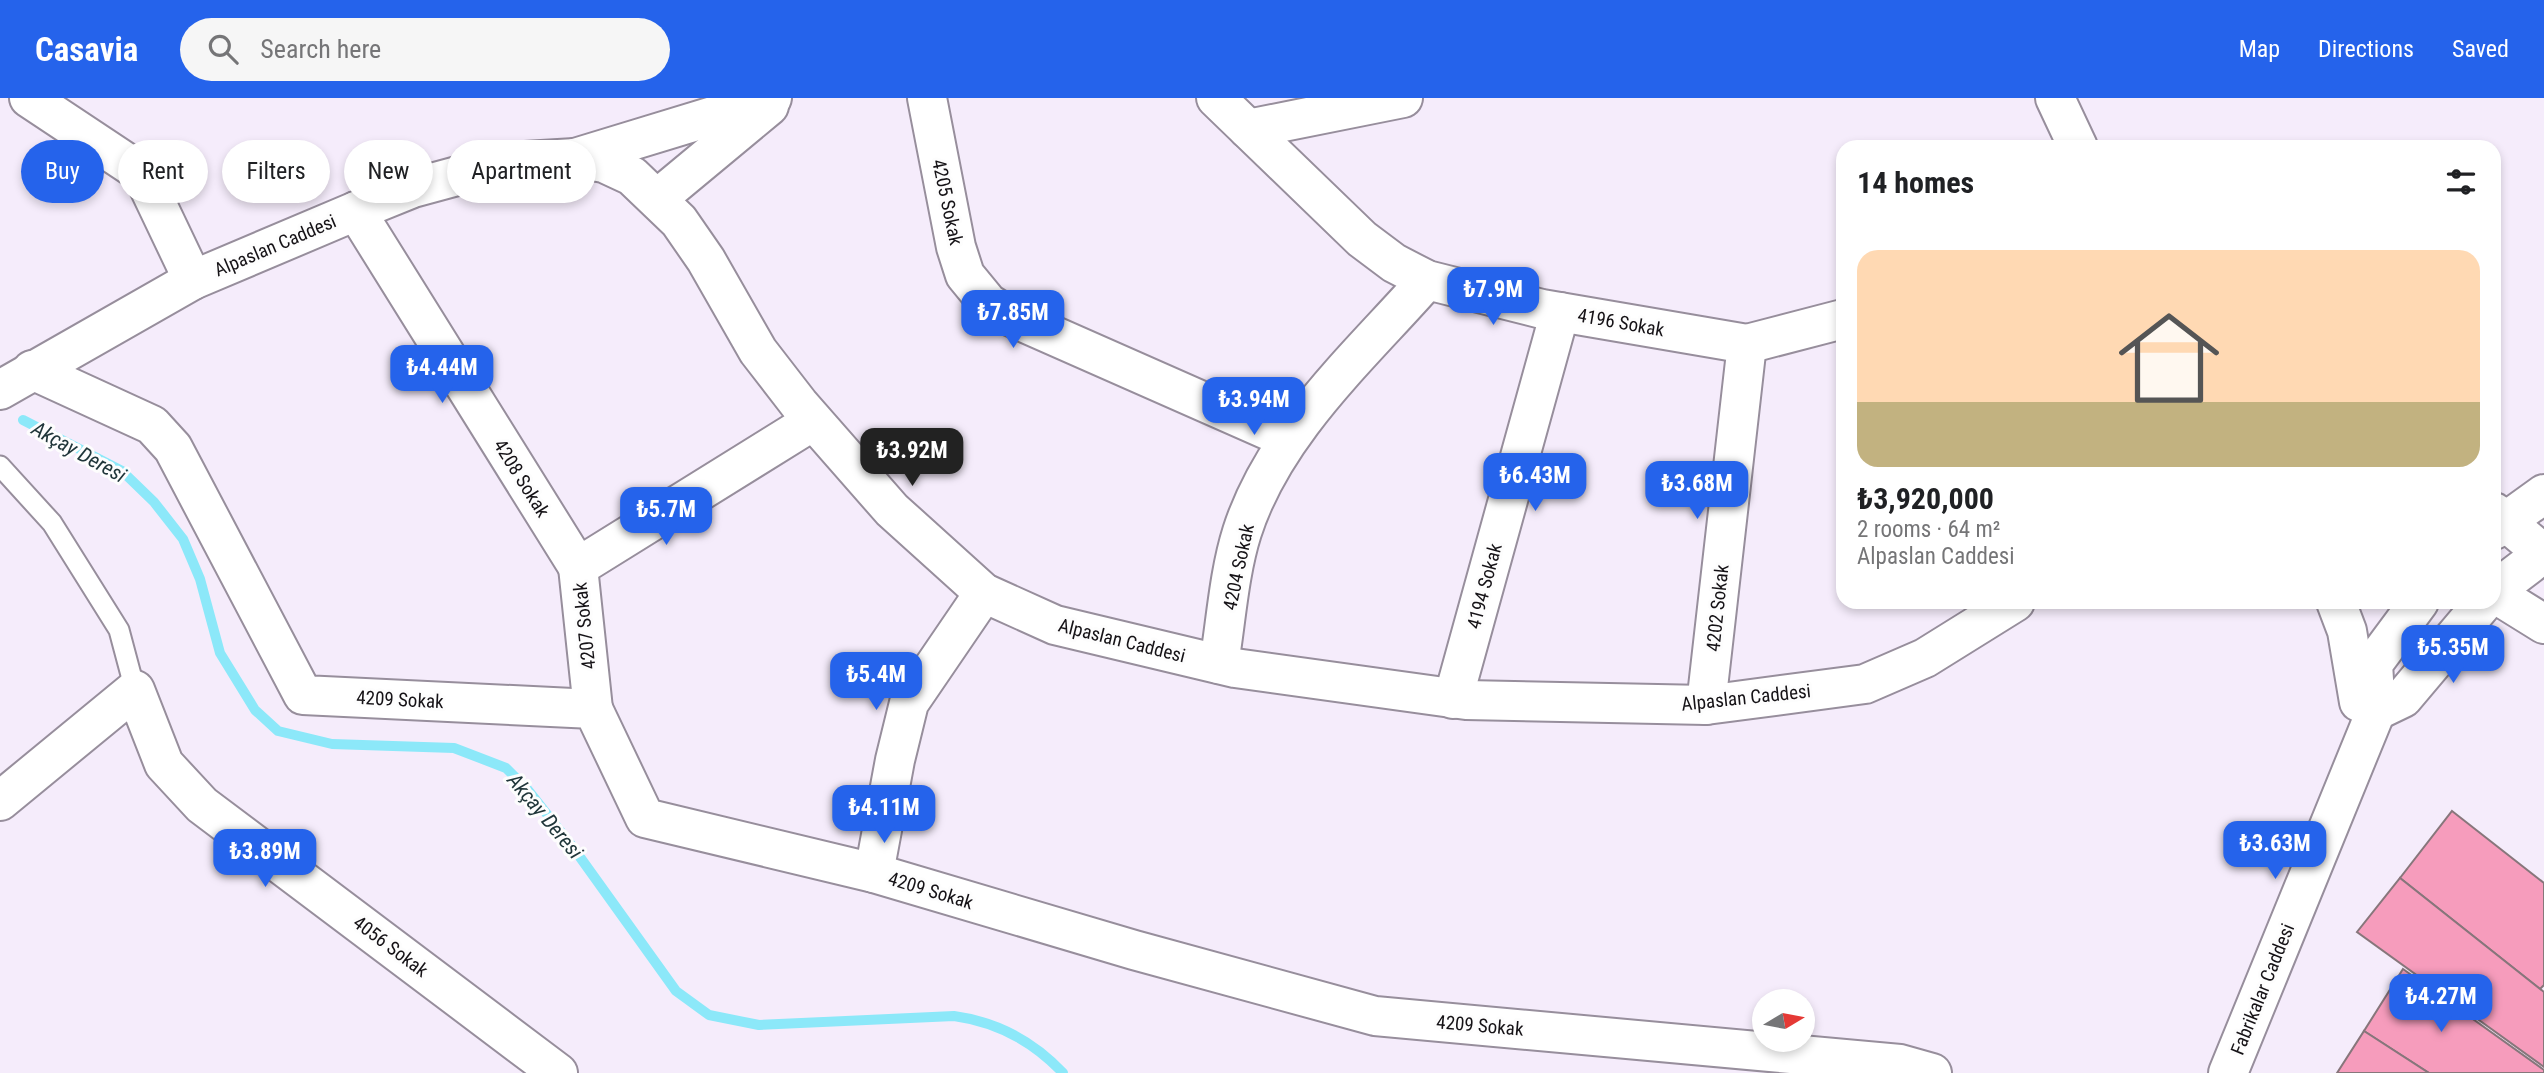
<!DOCTYPE html>
<html lang="en">
<head>
<meta charset="utf-8">
<style>
	body { margin:0; font-family:"Roboto Condensed",sans-serif; background:#f6f6f6; color:#202124; height:100vh; display:flex; flex-direction:column; font-size:26px; white-space:nowrap }
	* { box-sizing:border-box; margin:0 }
	p { font-size:23px; color:#757577 }
	.icon { flex:none; width:38px; height:38px; fill:none; stroke:currentColor; stroke-width:2; stroke-linecap:round; stroke-linejoin:round }
	.map { position:relative; flex:1; overflow:hidden }
	.panel { position:absolute; left:1836px; top:42px; width:665px; height:469px; display:flex; flex-direction:column; background:#fff; border-radius:21px; box-shadow:0 4px 10px #0003 }
	.panel>* { flex:none }
	.banner { position:absolute; left:21px; top:42px; width:665px; height:63px; display:flex; gap:14px }
	.needle { width:46px; rotate:80deg }
	.controls { position:absolute; left:1752px; top:891px; display:grid; gap:14px }
	.controls a { display:grid; place-items:center; width:63px; height:63px; border-radius:50%; background:#fff; box-shadow:0 4px 10px #0003; font-size:35px }
	.price { position:absolute; translate:-50% -60px; padding:0 16px; border-radius:14px; background:#2563eb; color:#fff; font-size:23px; line-height:46px; filter:drop-shadow(0 2px 4px #0008) }
	.price::after { content:''; position:absolute; left:50%; top:42px; width:21px; height:16px; margin-left:-10px; background:inherit; clip-path:polygon(0 0,100% 0,50% 100%) }
	.price.active { background:#222; color:#fff }
	ul { padding:0; list-style:none }
	li { display:grid; align-content:center; gap:14px; height:371px; padding:0 21px }
	li+li { border-top:2px solid #e0e0e0 }
	li span { display:grid; place-items:center; height:217px; border-radius:21px; color:#555 }
	li>.icon { margin-inline-start:auto }
	span .icon { width:126px; height:126px; fill:#fffc; stroke-width:1 }
	li b { font-size:30px }
	h2 { display:flex; justify-content:space-between; align-items:center; height:84px; padding:0 21px; font-size:30px }
	.pill { padding:0 24px; border-radius:32px; background:#fff; box-shadow:0 4px 10px #0003; font-size:24px; line-height:63px }
	.pill.active { background:#2563eb; color:#fff }
	header { display:flex; align-items:center; gap:42px; box-sizing:border-box; height:98px; padding:0 35px; background:#2563eb; color:#fff }
	header strong { font-size:33px }
	nav { display:flex; gap:38px; margin-inline-start:auto; font-size:24px }
	.search { width:490px; height:63px; background:#f6f6f6; display:flex; align-items:center; gap:18px; box-sizing:border-box; padding:0 24px; border-radius:38px; color:#757577; font-size:26px }
	.map>svg:first-child { display:block }
	.lines { fill:none; stroke-linecap:round; stroke-linejoin:round }
	.stream { stroke:#8ce8f9; stroke-width:10 }
	.building { fill:#f69cbc; stroke:#87767b; stroke-width:2 }
	.service-casing { stroke:#978e9c; stroke-width:23 }
	.minor-casing { stroke:#978e9c; stroke-width:42 }
	.tertiary-casing { stroke:#978e9c; stroke-width:42 }
	.service { stroke:#fff; stroke-width:19 }
	.minor { stroke:#fff; stroke-width:38 }
	.tertiary { stroke:#fff; stroke-width:38 }
	.labels { text-anchor:middle; stroke-width:6; stroke-linejoin:round; paint-order:stroke }
	.street-label { font-size:19px; fill:#151216; stroke:#fdfdfd }
	.water-label { font-size:21px; font-style:italic; fill:#20363a; stroke:#fdfdfd }
</style>
</head>
<body>
<header>
<strong>Casavia</strong>
<div class="search"><svg class="icon" aria-label="search" viewBox="0 0 24 24"><circle cx="10" cy="10" r="6"/><path d="M15 15l6 6"/></svg>Search here</div>
<nav><a>Map</a><a>Directions</a><a>Saved</a></nav>
</header>
<div class="map">
<svg width="2544" height="975" viewBox="0 0 2544 975">
	<rect width="100%" height="100%" fill="#f5ecfb"/>
	<g class="lines">
		<!-- stream -->
		<path class="stream" d="M23,322L122,373L154,404L183,441L200,481L220,555L255,612L278,633L332,646L454,650L506,670L528,692L572,748L676,893L709,917L759,927L954,918C998,924 1033,943 1063,975"/>
	</g>
	<!-- building -->
	<g class="building">
		<path d="M2452,713L2544,785V887L2540,891L2400,780Z"/>
		<path d="M2400,780L2544,894V969L2357,834Z"/>
		<path d="M2403,871L2544,972V975H2429L2364,933Z"/>
		<path d="M2364,933L2429,975H2337Z"/>
	</g>
	<g class="lines">
		<!-- service casing -->
		<g class="service-casing">
			<path id="service" d="M0,368L52,425L119,532L135,592"/>
		</g>
		<!-- minor casing -->
		<g class="minor-casing">
			<g id="minor">
				<path d="M29,0L142,75L193,182"/>
				<path d="M927,0L956,149L965,177L988,205L1007,217L1288,341"/>
				<path d="M1216,0L1362,141L1394,165L1427,182L1542,211L1747,246L1843,221"/>
				<path d="M1248,31L1403,0"/>
				<path d="M575,60L772,0"/>
				<path d="M657,101L769,8"/>
				<path d="M356,113L578,469"/>
				<path d="M32,272L152,327L173,350L303,597L593,611L645,720L874,775L1134,852L1375,918L1900,966L1932,975"/>
				<path d="M1219,566C1226,523 1229,475 1242,434C1274,334 1359,259 1427,182"/>
				<path d="M1453,601L1560,214"/>
				<path d="M1706,607L1747,246"/>
				<path d="M593,611L578,469L813,323"/>
				<path d="M0,703L135,592L164,666L202,707L558,975"/>
				<path d="M874,775L895,662L909,605L984,495"/>
			</g>
		</g>
		<!-- tertiary casing -->
		<g class="tertiary-casing">
			<g id="tertiary">
				<path d="M2055,0L2078,49"/>
				<path d="M0,292L193,182L356,113L413,90L472,74L525,63L575,60L604,65L632,78L679,123L706,162L758,253L799,306L892,412L984,495L1055,527L1235,570L1466,602L1706,607L1865,586L1925,560L2015,504"/>
				<path d="M2494,414L2544,456"/>
				<path d="M2494,432L2544,396"/>
				<path d="M2494,493L2544,455"/>
				<path d="M2494,495L2544,526"/>
				<path d="M2336,504L2347,533L2359,604"/>
				<path d="M2376,613L2403,600L2484,504"/>
				<path d="M2228,975L2376,613L2373,566L2419,504"/>
			</g>
		</g>
		<!-- service -->
		<use href="#service" class="service"/>
		<!-- minor -->
		<use href="#minor" class="minor"/>
		<!-- tertiary -->
		<use href="#tertiary" class="tertiary"/>
	</g>
	<g class="labels">
		<!-- street labels -->
		<g class="street-label">
			<text transform="translate(948 104) rotate(78)" y="7">4205 Sokak</text>
			<text transform="translate(275 147) rotate(-23)" y="7">Alpaslan Caddesi</text>
			<text transform="translate(1621 224) rotate(10)" y="7">4196 Sokak</text>
			<text transform="translate(522 380) rotate(58)" y="7">4208 Sokak</text>
			<text transform="translate(1238 469) rotate(-78)" y="7">4204 Sokak</text>
			<text transform="translate(1484 488) rotate(-75)" y="7">4194 Sokak</text>
			<text transform="translate(1717 510) rotate(-84)" y="7">4202 Sokak</text>
			<text transform="translate(584 528) rotate(-96)" y="7">4207 Sokak</text>
			<text transform="translate(1122 542) rotate(14)" y="7">Alpaslan Caddesi</text>
			<text transform="translate(1746 599) rotate(-6)" y="7">Alpaslan Caddesi</text>
			<text transform="translate(400 601) rotate(3)" y="7">4209 Sokak</text>
			<text transform="translate(931 792) rotate(17)" y="7">4209 Sokak</text>
			<text transform="translate(391 848) rotate(37)" y="7">4056 Sokak</text>
			<text transform="translate(2262 891) rotate(-68)" y="7">Fabrikalar Caddesi</text>
			<text transform="translate(1480 927) rotate(5)" y="7">4209 Sokak</text>
		</g>
		<!-- water labels -->
		<g class="water-label">
			<text transform="translate(79 354) rotate(29)" y="7">Akçay Deresi</text>
			<text transform="translate(545 718) rotate(50)" y="7">Akçay Deresi</text>
		</g>
	</g>
</svg>
<div class="controls">
<a><svg class="needle" viewBox="-14 -14 28 28"><path d="M0-13l5 13h-10z" fill="#e53935"/><path d="M0 13l5-13h-10z" fill="#757577"/></svg></a>
</div>
<b class="price" style="left:1493px;top:229px">₺7.9M</b>
<b class="price" style="left:1013px;top:252px">₺7.85M</b>
<b class="price" style="left:442px;top:307px">₺4.44M</b>
<b class="price" style="left:1254px;top:339px">₺3.94M</b>
<b class="price active" style="left:912px;top:390px">₺3.92M</b>
<b class="price" style="left:1535px;top:415px">₺6.43M</b>
<b class="price" style="left:1697px;top:423px">₺3.68M</b>
<b class="price" style="left:666px;top:449px">₺5.7M</b>
<b class="price" style="left:2453px;top:587px">₺5.35M</b>
<b class="price" style="left:876px;top:614px">₺5.4M</b>
<b class="price" style="left:884px;top:747px">₺4.11M</b>
<b class="price" style="left:2275px;top:783px">₺3.63M</b>
<b class="price" style="left:265px;top:791px">₺3.89M</b>
<b class="price" style="left:2441px;top:936px">₺4.27M</b>
<div class="banner">
<a class="pill active">Buy</a>
<a class="pill">Rent</a>
<a class="pill">Filters</a>
<a class="pill">New</a>
<a class="pill">Apartment</a>
</div>
<section class="panel">
<h2>14 homes<svg class="icon" aria-label="filters" viewBox="0 0 24 24"><path d="M4 7h16M4 17h16"/><circle cx="9" cy="7" r="2"/><circle cx="15" cy="17" r="2"/></svg></h2>
<ul>
<li><span style="background:linear-gradient(#ffd9b3 70%,#c2b280 0)"><svg class="icon" aria-label="home" viewBox="0 0 24 24"><path d="M3 11l9-7 9 7M6 9v11h12V9"/></svg></span><div><b>₺3,920,000</b><p>2 rooms · 64 m²</p><p>Alpaslan Caddesi</p></div></li>
</ul>
</section>
</div>
</body>
</html>
